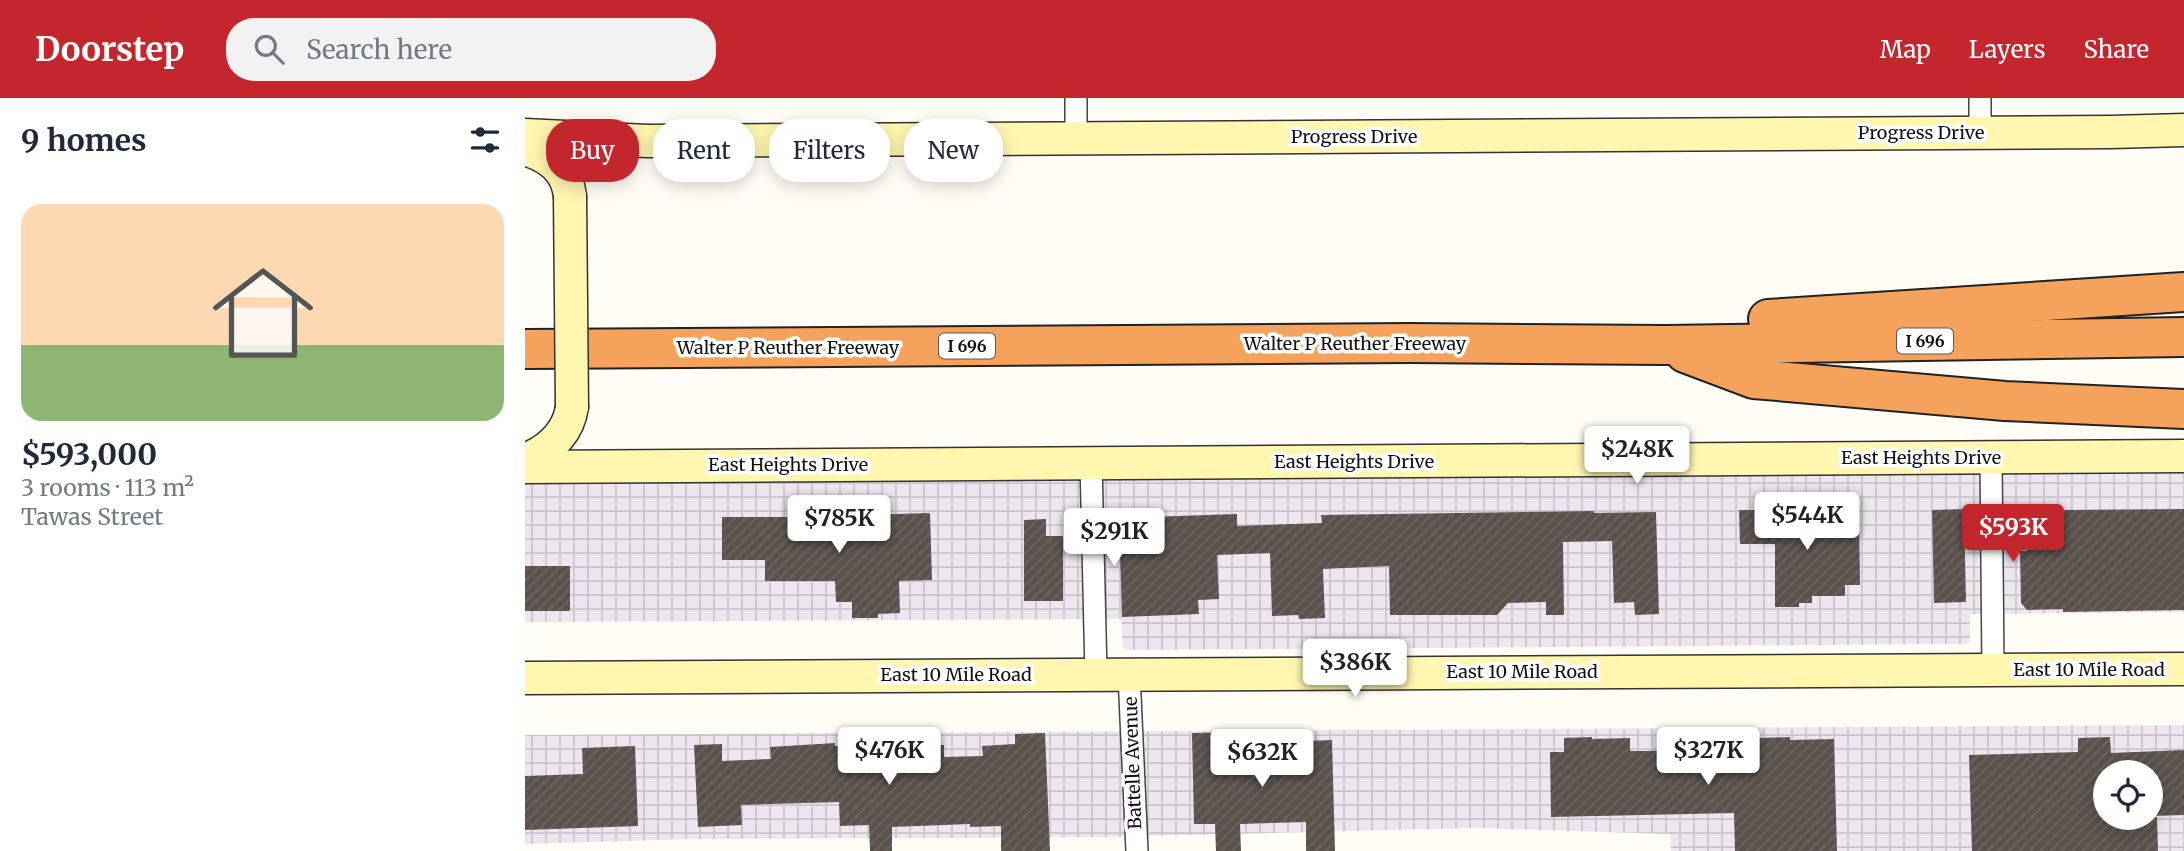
<!DOCTYPE html>
<html lang="en">
<head>
<meta charset="utf-8">
<style>
	body { margin:0; font-family:Merriweather,serif; background:#f2f2f3; color:#1f2937; height:100vh; display:flex; flex-direction:column; font-size:26px; white-space:nowrap }
	* { box-sizing:border-box; margin:0 }
	p { font-size:23px; color:#747a83 }
	.icon { flex:none; width:38px; height:38px; fill:none; stroke:currentColor; stroke-width:2; stroke-linecap:round; stroke-linejoin:round }
	.map { position:relative; flex:1; overflow:hidden }
	.sheet { display:flex; flex-direction:column; background:#fff; width:525px }
	.sheet>* { flex:none }
	.banner { position:absolute; left:21px; top:21px; width:665px; height:63px; display:flex; gap:14px }
	.buttons { position:absolute; left:1568px; top:662px; display:grid; gap:14px }
	.buttons a { display:grid; place-items:center; width:70px; height:70px; border-radius:50%; background:#fff; box-shadow:0 4px 18px #0003; font-size:35px }
	.price { position:absolute; translate:-50% -60px; padding:0 16px; border-radius:7px; background:#fff; color:#222; font-size:23px; line-height:46px; filter:drop-shadow(0 2px 4px #0008) }
	.price::after { content:''; position:absolute; left:50%; top:42px; width:21px; height:16px; margin-left:-10px; background:inherit; clip-path:polygon(0 0,100% 0,50% 100%) }
	.price.selected { background:#c4262e; color:#fff }
	ul { padding:0; list-style:none }
	li { display:grid; align-content:center; gap:14px; height:371px; padding:0 21px }
	li span { display:grid; place-items:center; height:217px; border-radius:21px; color:#555 }
	li>.icon { margin-inline-start:auto }
	span .icon { width:126px; height:126px; fill:#fffc; stroke-width:1 }
	li b { font-size:30px }
	h2 { display:flex; justify-content:space-between; align-items:center; height:84px; padding:0 21px; font-size:30px }
	.chip { padding:0 24px; border-radius:28px; background:#fff; box-shadow:0 4px 18px #0003; font-size:24px; line-height:63px }
	.chip.selected { background:#c4262e; color:#fff }
	header { display:flex; align-items:center; gap:42px; box-sizing:border-box; height:98px; padding:0 35px; background:#c4262e; color:#fff }
	header strong { font-size:33px }
	nav { display:flex; gap:38px; margin-inline-start:auto; font-size:24px }
	.search { width:490px; height:63px; background:#f2f2f3; display:flex; align-items:center; gap:18px; box-sizing:border-box; padding:0 24px; border-radius:28px; color:#747a83; font-size:26px }
	main { display:flex; flex:1; min-height:0 }
	.map>svg:first-child { display:block }
	.industrial { fill:url(#industrial-grid); fill-rule:evenodd }
	.building { fill:url(#building-hatch) }
	.lines { fill:none; stroke-linecap:round; stroke-linejoin:round }
	.minor-casing { stroke:#444; stroke-width:24 }
	.secondary-casing { stroke:#333; stroke-width:35 }
	.motorway-casing { stroke:#222; stroke-width:42 }
	.minor { stroke:#fff; stroke-width:21 }
	.secondary { stroke:#fff6b0; stroke-width:32 }
	.motorway { stroke:#f5a25d; stroke-width:38 }
	.secondary-bridge-casing { stroke:#333; stroke-width:35; stroke-linecap:butt }
	.secondary-bridge { stroke:#fff6b0; stroke-width:32 }
	.labels { text-anchor:middle; stroke-width:7; stroke-linejoin:round; paint-order:stroke }
	.shield { fill:#fff; stroke:#585858; stroke-width:2 }
	.shield-label { font-size:16px; font-weight:bold; fill:#111 }
	.street-label { font-size:18px; fill:#111; stroke:#fff }
</style>
</head>
<body>
<header>
<strong>Doorstep</strong>
<div class="search"><svg class="icon" aria-label="search" viewBox="0 0 24 24"><circle cx="10" cy="10" r="6"/><path d="M15 15l6 6"/></svg>Search here</div>
<nav><a>Map</a><a>Layers</a><a>Share</a></nav>
</header>
<main>
<section class="sheet">
<h2>9 homes<svg class="icon" aria-label="filters" viewBox="0 0 24 24"><path d="M4 7h16M4 17h16"/><circle cx="9" cy="7" r="2"/><circle cx="15" cy="17" r="2"/></svg></h2>
<ul>
<li><span style="background:linear-gradient(#ffd9b3 65%,#8fb573 0)"><svg class="icon" aria-label="home" viewBox="0 0 24 24"><path d="M3 11l9-7 9 7M6 9v11h12V9"/></svg></span><div><b>$593,000</b><p>3 rooms · 113 m²</p><p>Tawas Street</p></div></li>
</ul>
</section>
<div class="map">
<svg width="1659" height="753" viewBox="0 0 1659 753">
	<defs>
		<pattern id="industrial-grid" width="8" height="8" patternUnits="userSpaceOnUse" patternTransform="scale(1.75)"><rect width="8" height="8" fill="#eee6ef"/><path d="M0 4h8M4 0v8" fill="none" stroke="#cbc4cc"/></pattern>
		<pattern id="building-hatch" width="6" height="6" patternUnits="userSpaceOnUse" patternTransform="scale(1.75)"><rect width="6" height="6" fill="#5a524d"/><path d="M-1 1l2-2M0 6l6-6M5 7l2-2" fill="none" stroke="#6d6662"/></pattern>
	</defs>
	<rect width="100%" height="100%" fill="#fffdf5"/>
	<!-- industrial -->
	<g class="industrial">
		<path d="M1659,373V514L1445,516V544L1438,546L603,552L598,550L596,521L0,524V382L602,381Z"/>
		<path d="M1659,627V753H1146L1145,736L948,730L579,739L170,741L0,746V637ZM1580,674H1626V719H1580Z"/>
	</g>
	<!-- building -->
	<g class="building">
		<path d="M1439,411L1441,504L1409,505L1407,412Z"/>
		<path d="M1659,411V512L1538,514V511L1502,512L1496,505L1495,453H1502V449H1538L1537,412Z"/>
		<path d="M1214,412H1245V415L1334,414L1335,487H1320V498H1287V505H1274V509H1250V446H1215Z"/>
		<path d="M1069,413V415L1131,414L1134,516L1110,517L1109,504L1089,505L1087,443L1038,444L1039,517H1021V504L983,505L972,517H865L864,468L798,471L800,520L774,521L773,517L747,518L745,455L692,457L694,501L673,502L674,516L597,519L594,420L712,416V428L797,425L796,417Z"/>
		<path d="M405,415L407,482L374,483L375,515L353,516V520H327V504H311L310,483H240V462H197V419H284V428L339,426V417Z"/>
		<path d="M521,421V438H538V503H499V422Z"/>
		<rect x="0" y="468" width="45" height="45"/>
		<path d="M732,634L733,663L782,661L781,643L807,642L810,753H781V724L715,726L716,753H691L690,726H669L667,635Z"/>
		<path d="M520,635L525,753H476V728L445,729V726L367,729V753H345L344,727L315,728L314,704L216,707L217,727L173,729L169,647L197,646V663L246,661L245,649L310,645V648L376,645V648L419,647V659L458,658L457,648L490,646V636Z"/>
		<path d="M1067,639V641L1105,640V653H1122L1179,651L1178,642L1265,639V642L1309,641L1312,753H1210L1209,715L1026,719L1025,654H1039V640Z"/>
		<path d="M1585,639L1586,655L1659,652V717L1626,718V674H1580V719H1632L1633,753H1447L1444,657L1553,654V640Z"/>
		<path d="M110,648L113,728L0,732V678L58,676L57,650Z"/>
	</g>
	<g class="lines">
		<!-- minor casing -->
		<g class="minor-casing">
			<g id="minor">
				<path d="M551,0V41"/>
				<path d="M1455,0V35"/>
				<path d="M1466,359L1468,572"/>
				<path d="M566,365L571,576"/>
				<path d="M604,576L612,753"/>
			</g>
		</g>
		<!-- secondary casing -->
		<g class="secondary-casing">
			<g id="secondary">
				<path d="M0,37L122,43L1586,34L1659,32"/>
				<path d="M0,51C25,59 42,72 45,98"/>
				<path d="M0,362C24,352 43,336 47,309"/>
				<path d="M0,369L1659,358"/>
				<path d="M0,580L1659,571"/>
			</g>
		</g>
		<!-- motorway casing -->
		<g class="motorway-casing">
			<g id="motorway">
				<path d="M1243,221L1659,194"/>
				<path d="M0,251L885,245L1141,247L1659,239"/>
				<path d="M1160,255L1229,281L1480,303L1659,311"/>
			</g>
		</g>
		<!-- minor -->
		<use href="#minor" class="minor"/>
		<!-- secondary -->
		<use href="#secondary" class="secondary"/>
		<!-- motorway -->
		<use href="#motorway" class="motorway"/>
		<!-- secondary-bridge casing -->
		<g class="secondary-bridge-casing">
			<path id="secondary-bridge" d="M45,98L47,309"/>
		</g>
		<!-- secondary-bridge -->
		<use href="#secondary-bridge" class="secondary-bridge"/>
	</g>
	<g class="labels">
		<!-- shield labels -->
		<g class="shield">
			<rect x="1372" y="230.5" width="56" height="25" rx="5"/>
			<rect x="414" y="235.5" width="56" height="25" rx="5"/>
		</g>
		<g class="shield-label">
			<text x="1400" y="249">I 696</text>
			<text x="442" y="254">I 696</text>
		</g>
		<!-- street labels -->
		<g class="street-label">
			<text x="1396" y="41">Progress Drive</text>
			<text x="829" y="45">Progress Drive</text>
			<text x="830" y="252">Walter P Reuther Freeway</text>
			<text x="263" y="256">Walter P Reuther Freeway</text>
			<text x="1396" y="366">East Heights Drive</text>
			<text x="829" y="370">East Heights Drive</text>
			<text x="263" y="373">East Heights Drive</text>
			<text x="1564" y="578">East 10 Mile Road</text>
			<text x="997" y="580">East 10 Mile Road</text>
			<text x="431" y="583">East 10 Mile Road</text>
			<text transform="translate(608 665) rotate(-92)" y="6">Battelle Avenue</text>
		</g>
	</g>
</svg>
<div class="buttons">
<a><svg class="icon" aria-label="locate" viewBox="0 0 24 24"><circle cx="12" cy="12" r="6"/><path d="M12 2v4M12 18v4M2 12h4M18 12h4"/></svg></a>
</div>
<b class="price" style="left:1112px;top:388px">$248K</b>
<b class="price" style="left:1282px;top:454px">$544K</b>
<b class="price" style="left:314px;top:457px">$785K</b>
<b class="price selected" style="left:1488px;top:466px">$593K</b>
<b class="price" style="left:589px;top:470px">$291K</b>
<b class="price" style="left:830px;top:601px">$386K</b>
<b class="price" style="left:364px;top:689px">$476K</b>
<b class="price" style="left:1183px;top:689px">$327K</b>
<b class="price" style="left:737px;top:691px">$632K</b>
<div class="banner">
<a class="chip selected">Buy</a>
<a class="chip">Rent</a>
<a class="chip">Filters</a>
<a class="chip">New</a>
</div>
</div>
</main>
</body>
</html>
